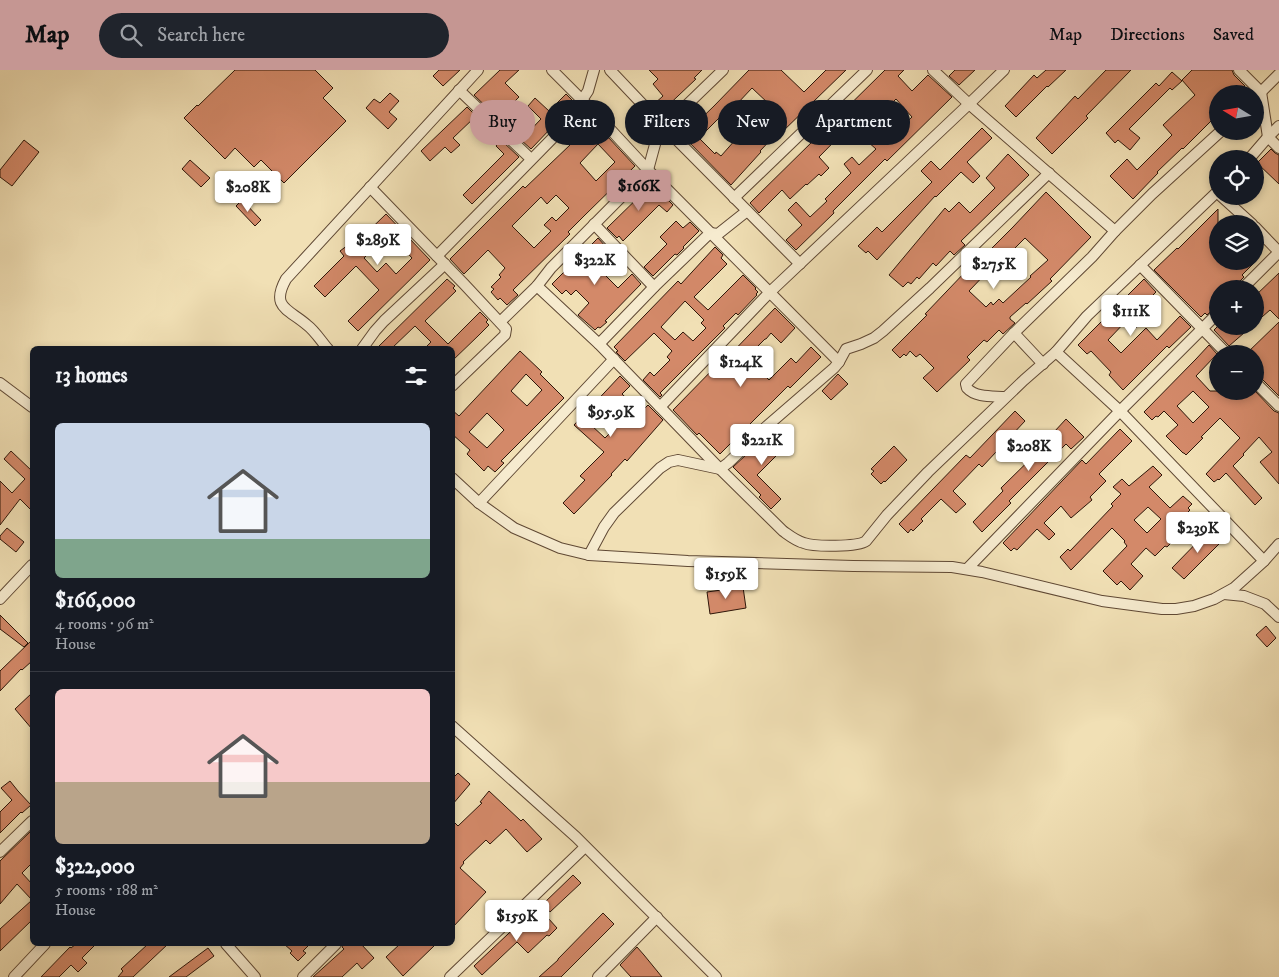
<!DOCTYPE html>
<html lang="en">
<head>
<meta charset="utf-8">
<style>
	body { margin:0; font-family:"IM FELL DW Pica",serif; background:#20242c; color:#f1f3f6; height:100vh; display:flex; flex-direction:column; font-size:19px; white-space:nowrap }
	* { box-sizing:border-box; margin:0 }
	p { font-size:16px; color:#9ea1a6 }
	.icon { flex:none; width:28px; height:28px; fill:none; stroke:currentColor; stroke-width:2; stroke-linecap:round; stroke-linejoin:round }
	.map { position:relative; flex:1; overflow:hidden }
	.sheet { position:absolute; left:30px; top:276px; width:425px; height:600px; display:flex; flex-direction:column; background:#171b24; border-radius:8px; box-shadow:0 2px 8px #0003 }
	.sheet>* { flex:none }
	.guide { position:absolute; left:470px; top:30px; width:475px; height:45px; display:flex; gap:10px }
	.needle { width:32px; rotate:281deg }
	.buttons { position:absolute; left:1209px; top:15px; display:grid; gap:10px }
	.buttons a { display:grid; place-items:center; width:55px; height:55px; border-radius:50%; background:#171b24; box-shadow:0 2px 8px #0003; font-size:25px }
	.price { position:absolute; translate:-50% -42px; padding:0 11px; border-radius:5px; background:#fff; color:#222; font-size:16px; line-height:32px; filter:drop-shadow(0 1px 2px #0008) }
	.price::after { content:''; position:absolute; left:50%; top:30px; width:15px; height:11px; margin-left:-8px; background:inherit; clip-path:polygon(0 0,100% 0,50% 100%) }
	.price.current { background:#c59692; color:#111 }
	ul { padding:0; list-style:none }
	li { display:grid; align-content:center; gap:10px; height:265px; padding:0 25px }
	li+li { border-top:1px solid #363941 }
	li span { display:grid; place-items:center; height:155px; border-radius:8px; color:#555 }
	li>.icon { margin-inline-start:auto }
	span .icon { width:90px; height:90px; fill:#fffc; stroke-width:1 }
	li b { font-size:21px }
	h2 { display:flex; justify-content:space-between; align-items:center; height:60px; padding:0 25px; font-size:21px }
	.chip { padding:0 18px; border-radius:22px; background:#171b24; box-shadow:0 2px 8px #0003; font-size:18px; line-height:45px }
	.chip.current { background:#c59692; color:#111 }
	header { display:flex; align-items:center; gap:30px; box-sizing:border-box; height:70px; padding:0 25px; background:#c59692; color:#111 }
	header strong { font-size:24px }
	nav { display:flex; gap:28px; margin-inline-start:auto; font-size:18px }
	.search { width:350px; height:45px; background:#20242c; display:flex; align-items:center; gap:12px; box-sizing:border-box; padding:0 18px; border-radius:28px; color:#9ea1a6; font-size:19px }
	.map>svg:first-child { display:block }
	.building { fill:#d38969; stroke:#2e1609; fill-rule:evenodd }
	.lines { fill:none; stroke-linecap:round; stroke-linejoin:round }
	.street-casing { stroke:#5f4834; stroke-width:12 }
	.street { stroke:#f6ebcf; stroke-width:10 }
</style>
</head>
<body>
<header>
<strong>Map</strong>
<div class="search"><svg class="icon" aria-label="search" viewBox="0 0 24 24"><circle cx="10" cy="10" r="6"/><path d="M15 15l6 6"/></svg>Search here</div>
<nav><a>Map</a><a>Directions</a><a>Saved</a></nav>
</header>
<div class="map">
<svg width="1279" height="907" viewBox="0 0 1279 907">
	<rect width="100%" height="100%" fill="#f1e0b5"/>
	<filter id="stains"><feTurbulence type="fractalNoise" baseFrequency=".004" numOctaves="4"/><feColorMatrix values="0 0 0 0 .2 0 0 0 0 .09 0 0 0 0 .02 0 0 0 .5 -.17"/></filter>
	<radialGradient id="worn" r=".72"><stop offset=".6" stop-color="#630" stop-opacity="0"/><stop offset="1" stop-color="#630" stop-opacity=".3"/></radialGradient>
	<!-- building -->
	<g class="building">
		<path d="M235,0H315L333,18L323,28L346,51L284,113L261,90L254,97L235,78L225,89L184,48L197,35L198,36Z"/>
		<path d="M439,0H460L443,16L433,6Z"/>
		<path d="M500,0H519L505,13L519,27L507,39L505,37L496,46L474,25Z"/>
		<path d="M649,0H702L694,8L696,9L660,43L653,35L663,26L653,14L658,9Z"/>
		<path d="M749,0H781L804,22L826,0H846L779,65L777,63L760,81L761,82L731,115L683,66L714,36ZM752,18L769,34L752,50L736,35ZM725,42L744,60L721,86L716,82L715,84L699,68Z"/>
		<path d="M885,0H904L898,6L912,21L928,5L952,27L887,91L885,89L833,141L834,143L796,180L786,170L802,155L788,140L796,132L810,147L827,131L825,129L851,103L844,94L852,87L859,95L876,79L867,71L878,60L888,70L912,47L896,29L877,48L867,38L819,87L829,98L821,106L819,104L807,115L806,114L790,129L782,120L759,143L750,133Z"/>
		<path d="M955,0H975L959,15L949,6Z"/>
		<path d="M1046,0H1066L1048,17L1047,16L1016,47L1005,36L1034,5L1037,8Z"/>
		<path d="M1106,0H1131L1086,46L1088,48L1052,84L1036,68L1075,26L1078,29Z"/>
		<path d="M1192,0H1232L1234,5L1245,16L1238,24H1218V44L1183,79L1182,78L1157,102L1158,103L1133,129L1110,106L1127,89L1137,100L1172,65L1163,55L1195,25L1182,10Z"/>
		<path d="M1172,2L1182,11L1172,20L1170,18L1129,59L1140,68L1130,80L1118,70L1115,73L1106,63L1156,13L1159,16Z"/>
		<path d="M390,23L399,31L389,42L397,49L388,59L366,38L374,29L380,33Z"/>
		<path d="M566,24L575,33L531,79L521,70L541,49L528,36L535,28L549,41Z"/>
		<path d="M467,37L476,46L453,68L460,75L451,83L445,77L430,91L421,81Z"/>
		<path d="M594,52L635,96L585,145L568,162L570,164L513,220L518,225L507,235L500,228L498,230L491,222L494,219L491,217L501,207L499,205L505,198L488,180L464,204L450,189L523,116L525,118ZM598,74L615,92L596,111L580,93ZM556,125L569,138L556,151L552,147L544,155L551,161L534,178L512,156L541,127L547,134Z"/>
		<path d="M982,58L992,68L967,92L980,106L973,113L961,102L936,127L935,126L877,190L868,181L866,183L858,176L877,157L882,162L932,112L921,101L931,91L940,100Z"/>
		<path d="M24,70L39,82L12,116L0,107V100Z"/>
		<path d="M501,70L519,87L472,134L463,125L504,84L496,76Z"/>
		<path d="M1271,79L1275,83L1279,85V114L1257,93Z"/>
		<path d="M1008,84L1029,105L961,171L965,175L954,185L950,181L936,196L933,193L919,209L917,207L911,214L908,212L903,217L889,205L945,138L949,142L959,132L970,143L995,118L986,108Z"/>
		<path d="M190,90L210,108L201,117L182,99Z"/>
		<path d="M652,114L673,135L667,142L659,135L623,171L619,166L617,168L607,158Z"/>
		<path d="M1046,122L1091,167L1050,209L1052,211L1027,234L1026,233L1010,247V249L1015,253L1003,264L999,260L987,272L984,270L967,287L970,290L937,322L923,308L934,298L920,284L916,287L910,281L906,286L904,284L900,288L892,280L927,245L925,244L968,199L964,195L974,185L980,190L1013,157ZM1025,168L1048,190L1030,206L1031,207L1003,233L999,229L993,235L991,232L986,237L969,221L990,199L992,201L996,197L998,199L1008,190L1005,188Z"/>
		<path d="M242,130L261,150L255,156L236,136Z"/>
		<path d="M1218,139V191H1256L1242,205L1244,207L1236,215L1235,214L1230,219H1218V235L1207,245L1205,243L1201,247L1154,200L1177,178L1178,179Z"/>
		<path d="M386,144L430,190L358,261L348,251L379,220L356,196L325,227L314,216L344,186L340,181L348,175L351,178ZM387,165L396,174L397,172L412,188L396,204L386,193L377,202L364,188Z"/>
		<path d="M676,151L683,158L690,152L699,161L683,177L684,178L677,185L675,184L653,206L644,197L667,174L660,167Z"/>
		<path d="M598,168L607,178L606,179L611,185L598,198L618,218L632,204L641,214L605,251L607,252L600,258L598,257L595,260L578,245L589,233L576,220L571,225L566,220L562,224L552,214Z"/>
		<path d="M715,177L723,185L721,188L727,194L694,227L708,240L743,205L756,218L755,219L758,222L756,224L757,225L738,245L736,243L723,256L725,258L660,323L662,325L660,327L643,310L650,302L654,306L670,290L667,287L672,281L654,263L625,291L616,282L618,281L614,277L678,211L681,214ZM685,231L704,250L701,253L706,258L693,271L683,262L675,270L661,257Z"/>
		<path d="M1279,203V249L1270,240L1255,253V226Z"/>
		<path d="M447,209L455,216L453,218L456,221L425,251L448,274L480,242L488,250L486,252L489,255L478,266L452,291V279H424L431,272L415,256L391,279H376Z"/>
		<path d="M1144,209L1156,222L1152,226L1160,234L1136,258L1128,249L1108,270L1121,283L1146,258L1157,270L1180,246L1191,257L1169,278L1167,276L1123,320L1109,305L1111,302L1091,281L1087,284L1078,275Z"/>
		<path d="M775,238L795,258L781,273L771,263L766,269H765L747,287L756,297L769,310L791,288L796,293L811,277L821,287L790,318L788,316L720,384L699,363L697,365L673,340L723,289L724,291Z"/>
		<path d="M1279,252V326L1260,307L1255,305V284H1246Z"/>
		<path d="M1218,256H1252L1229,276L1214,260Z"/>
		<path d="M1209,275L1217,284L1196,306L1210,321H1255L1274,341L1279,343V414L1260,392L1272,382L1259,367L1243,384L1244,385L1233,396L1262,428L1255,435L1226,403L1219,410L1218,409L1214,412L1206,404L1240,368L1220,348L1201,367L1203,368L1186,385L1184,383H1183L1166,366L1178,355L1164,341L1158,347L1156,346L1152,350L1144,342L1196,289ZM1193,321L1209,337L1193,353L1177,336Z"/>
		<path d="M520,281L542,302L540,304L564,328L501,391L504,393L495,402L488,396L484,401L467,384L470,380L452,364V340L459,346ZM526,304L542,320L527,336L511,321ZM487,343L504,360L487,378L469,362Z"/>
		<path d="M838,304L848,314L831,330L822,321Z"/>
		<path d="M620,306L630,316L622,324L641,342L648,335L663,350L627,391L625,389L611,404L612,405L574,444L563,433L585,410L580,406L604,382L574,355ZM607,338L621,352L605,368L591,355Z"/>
		<path d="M1015,341L1025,351L982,397L979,394L953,421L966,434L956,443L941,429L921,449L923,451L913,461L911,459L908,463L899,454L966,385L970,388Z"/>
		<path d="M1066,349L1084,367L1071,379L1066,374L1009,431L1011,433L982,462L973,452L1003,421L1001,418L1056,364L1054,362Z"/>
		<path d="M774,359L788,374L757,405L781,429L771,439L759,427L761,425L733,397Z"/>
		<path d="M1120,359L1132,371L1099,404L1106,411L1090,427L1092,430L1071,448L1061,436L1044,453L1055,464L1049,470L1037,459L1017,480L1014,478L1011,481L1003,473L1082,390L1086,394Z"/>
		<path d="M894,376L907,390L885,412L884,411L881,414L871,404L874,401L871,399Z"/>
		<path d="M11,381L32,401V441L20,429L0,455V411L12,423L25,409L4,389Z"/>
		<path d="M1153,396L1162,405L1149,417L1170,438L1183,426L1192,434L1188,438L1190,440L1169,461L1176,468L1167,477L1165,476L1155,486L1146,478L1131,494L1143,506L1130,520L1121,511L1117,515L1103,501L1127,476L1124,472L1125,471L1112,458L1071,500L1060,487L1068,479L1070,481L1113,436L1111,434L1121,424L1113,417L1122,409L1129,416ZM1148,437L1161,449L1147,463L1134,450Z"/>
		<path d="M7,458L24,472L16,482L0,469V466Z"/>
		<path d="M1211,458L1223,470L1184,509L1172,498Z"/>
		<path d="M743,517L746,538L710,544L707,522Z"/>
		<path d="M0,545L28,573L24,577L0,559Z"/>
		<path d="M1266,556L1276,568L1267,577L1256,565Z"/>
		<path d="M32,570V591L22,600L21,599L0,621V601Z"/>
		<path d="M32,623V659L15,639Z"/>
		<path d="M458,703L470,714L452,735V709Z"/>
		<path d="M10,711L18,721L31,735L22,743L21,742L0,763V742L12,730L1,718Z"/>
		<path d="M489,721L521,751L523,749L542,769L527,782L506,759L490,774L486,770L463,792L464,793L460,798L486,822L452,858V750L458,756L482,733L480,732Z"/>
		<path d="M32,760V793L22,803L32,814V850L0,881V859L32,830L17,814L0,834V791Z"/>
		<path d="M573,805L581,813L550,842L543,834Z"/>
		<path d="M603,843L614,854L561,907H539L558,890V889Z"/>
		<path d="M525,848L535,860L548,848L557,858L549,866L547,865L528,883L517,872L482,905L474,896Z"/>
		<path d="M76,874H96L82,888L87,893L78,902L71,895L59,907H41L70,877L71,878Z"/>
		<path d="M148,874H168L133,907H118L123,901L121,899Z"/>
		<path d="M284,874H310L303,881L306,883L298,891L290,883L292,881Z"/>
		<path d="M343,874H361L374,888L362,899L357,893L342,907H313L344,879L342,877Z"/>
		<path d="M400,874H436L403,906L386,887Z"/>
		<path d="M637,877L644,885L662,907H631L620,895Z"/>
		<path d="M208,878L214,886L186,907H169Z"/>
	</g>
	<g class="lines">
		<!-- street casing -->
		<g class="street-casing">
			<g id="street">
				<path d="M552,0L597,45L648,100L839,292"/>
				<path d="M610,0L664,57L800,194"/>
				<path d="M933,0L969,34L1115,161"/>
				<path d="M1239,0L1261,22L1268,67L1279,78"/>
				<path d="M459,20L531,89"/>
				<path d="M1257,26L1279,4"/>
				<path d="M582,30L588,21L594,0"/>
				<path d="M1249,89L1268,67L1279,56"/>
				<path d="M370,117L464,214L506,259L505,265L452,316"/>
				<path d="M1221,126L1252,154"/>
				<path d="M734,128L867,0"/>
				<path d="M594,154L654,217"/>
				<path d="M437,186L586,34"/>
				<path d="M1140,195L1227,284"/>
				<path d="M537,216L599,274L720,399L783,461C790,466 796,471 804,473C814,477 858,477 866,471L887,445L928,402L1024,310L1056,282L1087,246L1218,121"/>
				<path d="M1242,219L1279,182L1255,157"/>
				<path d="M500,252L537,216L551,198L648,100L657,67L664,57L723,0"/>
				<path d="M1014,263L1043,294"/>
				<path d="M599,274L654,217L710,163L718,164L747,141"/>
				<path d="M328,279C321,271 315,261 307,255C289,239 270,238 286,209L478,0"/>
				<path d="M362,279L375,261L384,251L445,194"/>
				<path d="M1056,282L1120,341L1264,491"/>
				<path d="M1255,312L1279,336"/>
				<path d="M0,313L32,337"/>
				<path d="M1005,327C993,326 976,328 967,318L966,314L1014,263L1092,187L1115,161L1152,124L1221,61"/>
				<path d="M660,337L770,222L969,34L1004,0"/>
				<path d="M452,408L479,433L514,458L560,478L589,485L688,491L853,496L952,497L982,502L1102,531L1162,539H1176L1194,536L1214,529L1234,518L1264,491L1279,474"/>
				<path d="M479,433L614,289"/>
				<path d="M589,485L604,457L614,443L660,398L669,392L678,390L720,399L728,393L767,356L834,298L839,292L846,279L861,274L874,268L883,261L930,218L1049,103"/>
				<path d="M967,499L1120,341L1218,243"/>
				<path d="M1224,524L1244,526L1265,534L1279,547"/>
				<path d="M0,529L32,495"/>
				<path d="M452,656L576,767L716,907"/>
				<path d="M0,782L32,751"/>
				<path d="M226,874L255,907"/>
				<path d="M14,907L45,874"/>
				<path d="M303,907L336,874"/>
				<path d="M450,907L585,777"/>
				<path d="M598,907L657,847"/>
			</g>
		</g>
		<!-- street -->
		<use href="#street" class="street"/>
	</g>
	<rect width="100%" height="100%" filter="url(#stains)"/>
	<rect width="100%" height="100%" fill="url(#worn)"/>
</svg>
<div class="buttons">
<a><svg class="needle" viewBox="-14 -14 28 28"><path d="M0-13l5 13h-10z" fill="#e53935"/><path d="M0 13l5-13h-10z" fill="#9ea1a6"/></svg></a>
<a><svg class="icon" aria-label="locate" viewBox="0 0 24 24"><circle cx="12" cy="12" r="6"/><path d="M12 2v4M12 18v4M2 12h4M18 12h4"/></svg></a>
<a><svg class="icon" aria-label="layers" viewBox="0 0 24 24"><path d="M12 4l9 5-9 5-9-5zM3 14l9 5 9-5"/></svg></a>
<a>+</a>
<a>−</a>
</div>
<b class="price current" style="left:639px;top:142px">$166K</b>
<b class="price" style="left:248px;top:143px">$208K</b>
<b class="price" style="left:378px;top:196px">$289K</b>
<b class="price" style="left:595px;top:216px">$322K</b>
<b class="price" style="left:994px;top:220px">$275K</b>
<b class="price" style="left:1131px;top:267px">$111K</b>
<b class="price" style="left:741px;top:318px">$124K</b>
<b class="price" style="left:611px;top:368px">$95.9K</b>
<b class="price" style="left:762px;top:396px">$221K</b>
<b class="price" style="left:1029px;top:402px">$208K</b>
<b class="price" style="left:1198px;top:484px">$239K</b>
<b class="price" style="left:726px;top:530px">$159K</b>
<b class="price" style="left:517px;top:872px">$159K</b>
<div class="guide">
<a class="chip current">Buy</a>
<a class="chip">Rent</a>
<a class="chip">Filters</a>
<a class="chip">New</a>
<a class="chip">Apartment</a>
</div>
<section class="sheet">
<h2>13 homes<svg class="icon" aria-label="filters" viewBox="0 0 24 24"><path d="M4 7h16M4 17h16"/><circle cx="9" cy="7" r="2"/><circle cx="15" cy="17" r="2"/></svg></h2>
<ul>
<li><span style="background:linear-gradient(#c9d6e8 75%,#7fa58c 0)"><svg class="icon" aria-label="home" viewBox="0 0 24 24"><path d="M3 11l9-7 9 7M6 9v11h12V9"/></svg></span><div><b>$166,000</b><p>4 rooms · 96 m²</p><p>House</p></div></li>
<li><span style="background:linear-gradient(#f6c9c9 60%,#b9a48a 0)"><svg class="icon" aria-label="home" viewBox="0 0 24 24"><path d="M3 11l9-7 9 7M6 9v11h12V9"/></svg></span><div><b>$322,000</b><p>5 rooms · 188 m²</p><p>House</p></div></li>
</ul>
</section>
</div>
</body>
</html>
